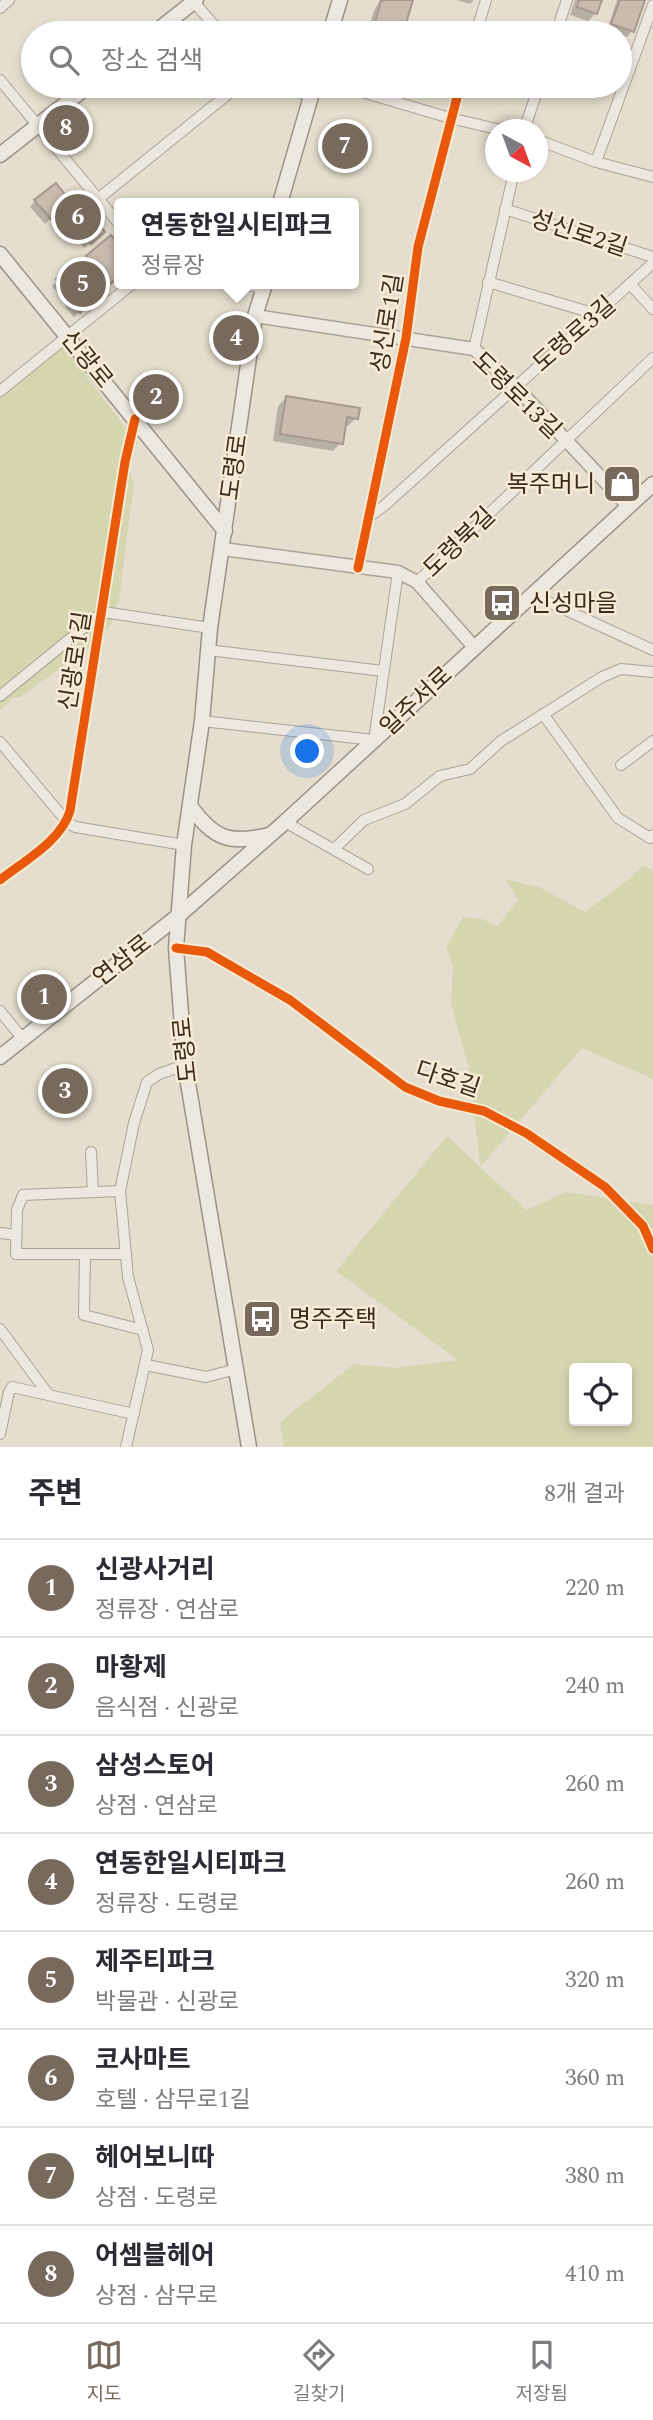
<!DOCTYPE html>
<html lang="ko">
<head>
<meta charset="utf-8">
<style>
	:root { --surface:#fff; --page:#f7f7f7; --text:#2b2b33; --muted:#7c7c81; --line:#e1e1e2; --accent:#766a5c }
	body { margin:0; font-family:Spectral,"Noto Sans KR",serif; background:var(--page); color:var(--text) }
	.controls { position:absolute; right:21px; bottom:21px; display:grid; overflow:hidden; border-radius:7px; box-shadow:0 4px 10px #0003 }
	.controls button { width:63px; height:63px; display:grid; place-items:center; padding:0; border:0; border-bottom:2px solid var(--line); background:var(--surface); color:var(--text); font:35px sans-serif }
	.compass { position:absolute; left:485px; top:119px; width:63px; height:63px; border-radius:50%; background:var(--surface); box-shadow:0 4px 10px #0003; rotate:139deg }
	.you { position:absolute; left:308px; top:752px; width:24px; height:24px; margin:-18px; border:5px solid #fff; border-radius:50%; background:#1a73e8; box-shadow:0 0 0 10px #1a73e833 }
	.badge { display:grid; place-items:center; width:46px; height:46px; border-radius:50%; background:var(--accent); color:#fff; font-size:23px; font-weight:700 }
	.pin { position:absolute; translate:-50% -50%; border:4px solid #fff; box-shadow:0 2px 7px #0006 }
	.popup { position:absolute; left:114px; top:198px; width:245px; height:91px; box-sizing:border-box; display:grid; place-content:center; border-radius:7px; background:var(--surface); filter:drop-shadow(0 2px 5px #0005); font-size:23px; white-space:nowrap; color:var(--muted) }
	.popup b { font-size:26px; color:var(--text) }
	.popup::after { content:''; position:absolute; left:50%; top:100%; margin-left:-14px; border:14px solid transparent; border-top-color:var(--surface) }
	.list { margin:0; padding:0; list-style:none }
	h2 { display:flex; justify-content:space-between; align-items:center; height:91px; margin:0; padding:0 28px; font-size:30px }
	h2 small { font-size:23px; font-weight:400; color:var(--muted) }
	.list li { display:grid; grid-template-columns:46px 1fr auto; gap:21px; align-items:center; box-sizing:border-box; height:98px; padding:0 28px; border-top:2px solid var(--line) }
	.list b { display:block; font-size:26px; white-space:nowrap }
	.list p { margin:0; font-size:23px; white-space:nowrap; color:var(--muted) }
	.list em { font-size:23px; font-style:normal; color:var(--muted) }
	.icon { flex:none; width:38px; height:38px; fill:none; stroke:currentColor; stroke-width:2; stroke-linecap:round; stroke-linejoin:round }
	.map { position:relative; flex:none; width:653px; height:1447px; overflow:hidden }
	.search { position:absolute; background:var(--surface); box-shadow:0 4px 10px #0003; left:21px; right:21px; top:21px; height:77px; display:flex; align-items:center; gap:18px; box-sizing:border-box; padding:0 24px; border-radius:38px; color:var(--muted); font-size:26px }
	.sheet { height:875px; background:var(--surface) }
	nav { display:flex; justify-content:space-around; align-items:center; box-sizing:border-box; height:98px; border-top:2px solid var(--line); background:var(--surface); font-size:19px; color:var(--muted) }
	nav a { display:grid; justify-items:center; gap:4px }
	nav .on { color:var(--accent) }
	.map>svg:first-child { display:block }
</style>
</head>
<body>
<div class="map">
<svg width="653" height="1447" viewBox="0 0 653 1447">
	<rect width="100%" height="100%" fill="#e5dece"/>
	<!-- green -->
	<g fill="#d5d5b0" fill-rule="evenodd">
		<path d="M63,346L138,444L125,462L134,483L119,600L110,626L82,653L20,697L14,698L0,710V397Z"/>
		<path d="M644,865L653,871V1079L582,1048L480,1167L527,1210L566,1192L653,1205V1447H284L280,1422L354,1364L394,1368L458,1360L336,1271L447,1136L480,1166L470,1073L451,1003L453,966L446,947L463,917L482,919L497,926L518,900L505,879L539,887L585,912L629,879ZM574,1368H627V1421H574Z"/>
	</g>
	<!-- shadow -->
	<g fill="#0003">
		<path d="M380,0H411L401,33H367L374,11Z"/>
		<path d="M457,0H474L470,4Z"/>
		<path d="M575,0H600L596,13L588,21L570,15Z"/>
		<path d="M617,0H643L632,31L627,37L607,30Z"/>
		<path d="M367,86H383L379,89Z"/>
		<path d="M35,201L69,202L45,224L30,207Z"/>
		<path d="M84,202L90,210L68,230L63,224L78,211L76,209Z"/>
		<path d="M81,232L97,238L84,248L75,237Z"/>
		<path d="M111,237L119,275L74,317L65,307L67,304L52,286L80,265Z"/>
		<path d="M286,398L356,418L348,426L344,425L341,443L333,451L273,441L278,406Z"/>
	</g>
	<!-- building -->
	<g fill="#c9bcaf" stroke="#a6998d" stroke-width="2">
		<path d="M385,0H413L403,33H372L381,1Z"/>
		<path d="M579,0H602L597,14L577,7Z"/>
		<path d="M620,0H645L634,32L611,24Z"/>
		<path d="M56,183L71,202L51,219L34,200Z"/>
		<path d="M84,199L93,210L73,228L66,220L81,207L78,204Z"/>
		<path d="M94,219L105,232L91,244L79,230Z"/>
		<path d="M111,235L119,244V277L109,285L86,256Z"/>
		<path d="M78,260L92,278L96,274L109,289L80,313L69,300L72,297L56,279Z"/>
		<path d="M286,396L360,408L358,419L347,417L343,444L280,434Z"/>
	</g>
	<g fill="none" stroke-linecap="round" stroke-linejoin="round">
		<defs>
			<g id="minor">
				<path d="M192,0L221,33"/>
				<path d="M0,8L9,0"/>
				<path d="M476,33L486,0"/>
				<path d="M556,33L567,0"/>
				<path d="M0,80L119,224"/>
				<path d="M286,86L310,97"/>
				<path d="M342,86L450,118L501,130"/>
				<path d="M524,130L539,86"/>
				<path d="M538,140L596,162L653,177"/>
				<path d="M596,162L653,5"/>
				<path d="M98,199L238,86"/>
				<path d="M505,209L653,257"/>
				<path d="M488,282L596,314"/>
				<path d="M241,284L264,288"/>
				<path d="M630,284L653,309"/>
				<path d="M474,349L514,172"/>
				<path d="M0,391L132,284"/>
				<path d="M369,517L385,505L653,263"/>
				<path d="M358,568L406,338L418,247L460,86"/>
				<path d="M417,582L653,358"/>
				<path d="M533,595L653,650"/>
				<path d="M208,650L383,671"/>
				<path d="M0,696L103,612L210,628"/>
				<path d="M543,714L618,818L650,838L653,835"/>
				<path d="M202,721L374,740L398,572"/>
				<path d="M0,742L67,822L75,827L184,845"/>
				<path d="M621,765L653,741"/>
				<path d="M285,822L368,869"/>
				<path d="M334,849L364,820L405,804L440,776L470,769L501,741L602,677L621,669L653,672"/>
				<path d="M0,880C24,861 61,841 70,811L125,462L135,419"/>
				<path d="M176,948L207,952L290,1000L405,1087L439,1101L484,1111L526,1133L605,1187L643,1226L653,1249"/>
				<path d="M0,1011L23,1039"/>
				<path d="M91,1152L93,1192"/>
				<path d="M120,1191L23,1195L17,1210L16,1254H126"/>
				<path d="M0,1233L16,1235"/>
				<path d="M85,1254L84,1315L143,1330"/>
				<path d="M0,1329L48,1394"/>
				<path d="M146,1365L206,1377L236,1369"/>
				<path d="M0,1434L9,1392L12,1387L134,1414"/>
				<path d="M126,1447L148,1350L128,1277L120,1191L134,1123L147,1082L159,1074L185,1065"/>
			</g>
			<g id="tertiary">
				<path d="M255,316L474,349L515,386L628,506"/>
				<path d="M223,549L398,572L417,582L474,647"/>
			</g>
			<g id="secondary">
				<path d="M154,33L196,0"/>
				<path d="M330,33L340,0"/>
				<path d="M0,155L88,86"/>
				<path d="M280,203L314,86"/>
				<path d="M0,254L225,531"/>
				<path d="M190,806C215,840 229,844 269,835"/>
				<path d="M0,1057L178,916L285,822L653,484"/>
				<path d="M249,1447L185,1065L176,948L184,845L202,721L210,628L255,316L265,284"/>
			</g>
		</defs>
		<!-- minor casing -->
		<use href="#minor" stroke="#aaa397" stroke-width="12"/>
		<!-- tertiary casing -->
		<use href="#tertiary" stroke="#aaa397" stroke-width="15"/>
		<!-- secondary casing -->
		<use href="#secondary" stroke="#9a9286" stroke-width="17"/>
		<!-- minor -->
		<use href="#minor" stroke="#ede8df" stroke-width="10"/>
		<!-- tertiary -->
		<use href="#tertiary" stroke="#ede8df" stroke-width="12"/>
		<!-- secondary -->
		<use href="#secondary" stroke="#ede8df" stroke-width="14"/>
		<defs>
			<g id="cycleway">
				<path d="M358,568L406,338L418,247L460,86"/>
				<path d="M0,880C24,861 61,841 70,811L125,462L135,419"/>
				<path d="M176,948L207,952L290,1000L405,1087L439,1101L484,1111L526,1133L605,1187L643,1226L653,1249"/>
			</g>
		</defs>
		<!-- cycleway casing -->
		<use href="#cycleway" stroke="#f6ebd4" stroke-width="13"/>
		<!-- cycleway -->
		<use href="#cycleway" stroke="#e8590c" stroke-width="9"/>
	</g>
	<!-- icons -->
	<defs>
		<symbol id="shop-square" viewBox="-11 -11 22 22"><rect x="-9" y="-9" width="18" height="18" rx="4" fill="#766a5c" stroke="#f6ebd4"/><path d="M-5-2.5h2.3a2.7 3.5 0 0 1 5.4 0H5L5.5 6h-11ZM-1.5-2.5h3a1.5 2.3 0 0 0-3 0Z" fill="#fff"/></symbol>
		<symbol id="bus-square" viewBox="-11 -11 22 22"><rect x="-9" y="-9" width="18" height="18" rx="4" fill="#766a5c" stroke="#f6ebd4"/><path d="M-5-6H5V4H4V6H2V4H-2V6H-4V4H-5ZM-3.5-4V0h7V-4ZM-3.5 1.2v1.5H-2V1.2ZM2 1.2v1.5H3.5V1.2Z" fill="#fff"/></symbol>
	</defs>
	<g fill-rule="evenodd">
		<use href="#shop-square" x="600" y="462" width="44" height="44"/>
		<use href="#bus-square" x="480" y="581" width="44" height="44"/>
		<use href="#bus-square" x="240" y="1297" width="44" height="44"/>
	</g>
	<g text-anchor="middle" stroke-width="5" stroke-linejoin="round" paint-order="stroke">
		<!-- street labels -->
		<g font-size="24" fill="#3a2b1e" stroke="#f6ebd4">
			<text transform="translate(579 233) rotate(18)" y="8">성신로2길</text>
			<text transform="translate(387 323) rotate(-81)" y="8">성신로1길</text>
			<text transform="translate(574 334) rotate(-41)" y="8">도령로3길</text>
			<text transform="translate(87 359) rotate(51)" y="8">신광로</text>
			<text transform="translate(517 395) rotate(44)" y="8">도령로13길</text>
			<text transform="translate(234 467) rotate(-82)" y="8">도령로</text>
			<text transform="translate(459 542) rotate(-44)" y="8">도령북길</text>
			<text transform="translate(75 661) rotate(-81)" y="8">신광로1길</text>
			<text transform="translate(416 701) rotate(-43)" y="8">일주서로</text>
			<text transform="translate(122 960) rotate(-38)" y="8">연삼로</text>
			<text transform="translate(185 1050) rotate(-96)" y="8">도령로</text>
			<text transform="translate(448 1079) rotate(18)" y="8">다호길</text>
		</g>
		<!-- poi labels -->
		<g font-size="24" fill="#3a2b1e" stroke="#f6ebd4" text-anchor="start">
			<text x="595" y="492" text-anchor="end">복주머니</text>
			<text x="529" y="611">신성마을</text>
			<text x="289" y="1327">명주주택</text>
		</g>
	</g>
</svg>
<div class="controls">
<button><svg class="icon" aria-label="locate" viewBox="0 0 24 24"><circle cx="12" cy="12" r="6"/><path d="M12 2v4M12 18v4M2 12h4M18 12h4"/></svg></button>
</div>
<svg class="compass" viewBox="-18 -18 36 36"><path d="M0-13l5 13h-10z" fill="#e53935"/><path d="M0 13l5-13h-10z" fill="#7c7c81"/></svg>
<div class="you"></div>
<div class="pin badge" style="left:44px;top:997px">1</div>
<div class="pin badge" style="left:156px;top:397px">2</div>
<div class="pin badge" style="left:65px;top:1091px">3</div>
<div class="pin badge" style="left:236px;top:338px">4</div>
<div class="popup"><b>연동한일시티파크</b>정류장</div>
<div class="pin badge" style="left:83px;top:284px">5</div>
<div class="pin badge" style="left:78px;top:217px">6</div>
<div class="pin badge" style="left:345px;top:146px">7</div>
<div class="pin badge" style="left:66px;top:128px">8</div>
<div class="search"><svg class="icon" aria-label="search" viewBox="0 0 24 24"><circle cx="10" cy="10" r="6"/><path d="M15 15l6 6"/></svg>장소 검색</div>
</div>
<section class="sheet">
<h2>주변<small>8개 결과</small></h2>
<ul class="list">
<li><span class="badge">1</span><div><b>신광사거리</b><p>정류장 · 연삼로</p></div><em>220 m</em></li>
<li><span class="badge">2</span><div><b>마황제</b><p>음식점 · 신광로</p></div><em>240 m</em></li>
<li><span class="badge">3</span><div><b>삼성스토어</b><p>상점 · 연삼로</p></div><em>260 m</em></li>
<li><span class="badge">4</span><div><b>연동한일시티파크</b><p>정류장 · 도령로</p></div><em>260 m</em></li>
<li><span class="badge">5</span><div><b>제주티파크</b><p>박물관 · 신광로</p></div><em>320 m</em></li>
<li><span class="badge">6</span><div><b>코사마트</b><p>호텔 · 삼무로1길</p></div><em>360 m</em></li>
<li><span class="badge">7</span><div><b>헤어보니따</b><p>상점 · 도령로</p></div><em>380 m</em></li>
<li><span class="badge">8</span><div><b>어셈블헤어</b><p>상점 · 삼무로</p></div><em>410 m</em></li>
</ul>
</section>
<nav>
<a class="on"><svg class="icon" aria-label="map" viewBox="0 0 24 24"><path d="M3 6l6-2 6 2 6-2v14l-6 2-6-2-6 2zM9 4v14M15 6v14"/></svg>지도</a>
<a><svg class="icon" aria-label="directions" viewBox="0 0 24 24"><path d="M12 3l9 9-9 9-9-9zM9 14v-3h6M13 9l2 2-2 2"/></svg>길찾기</a>
<a><svg class="icon" aria-label="saved" viewBox="0 0 24 24"><path d="M7 4h10v16l-5-4-5 4z"/></svg>저장됨</a>
</nav>
</body>
</html>
